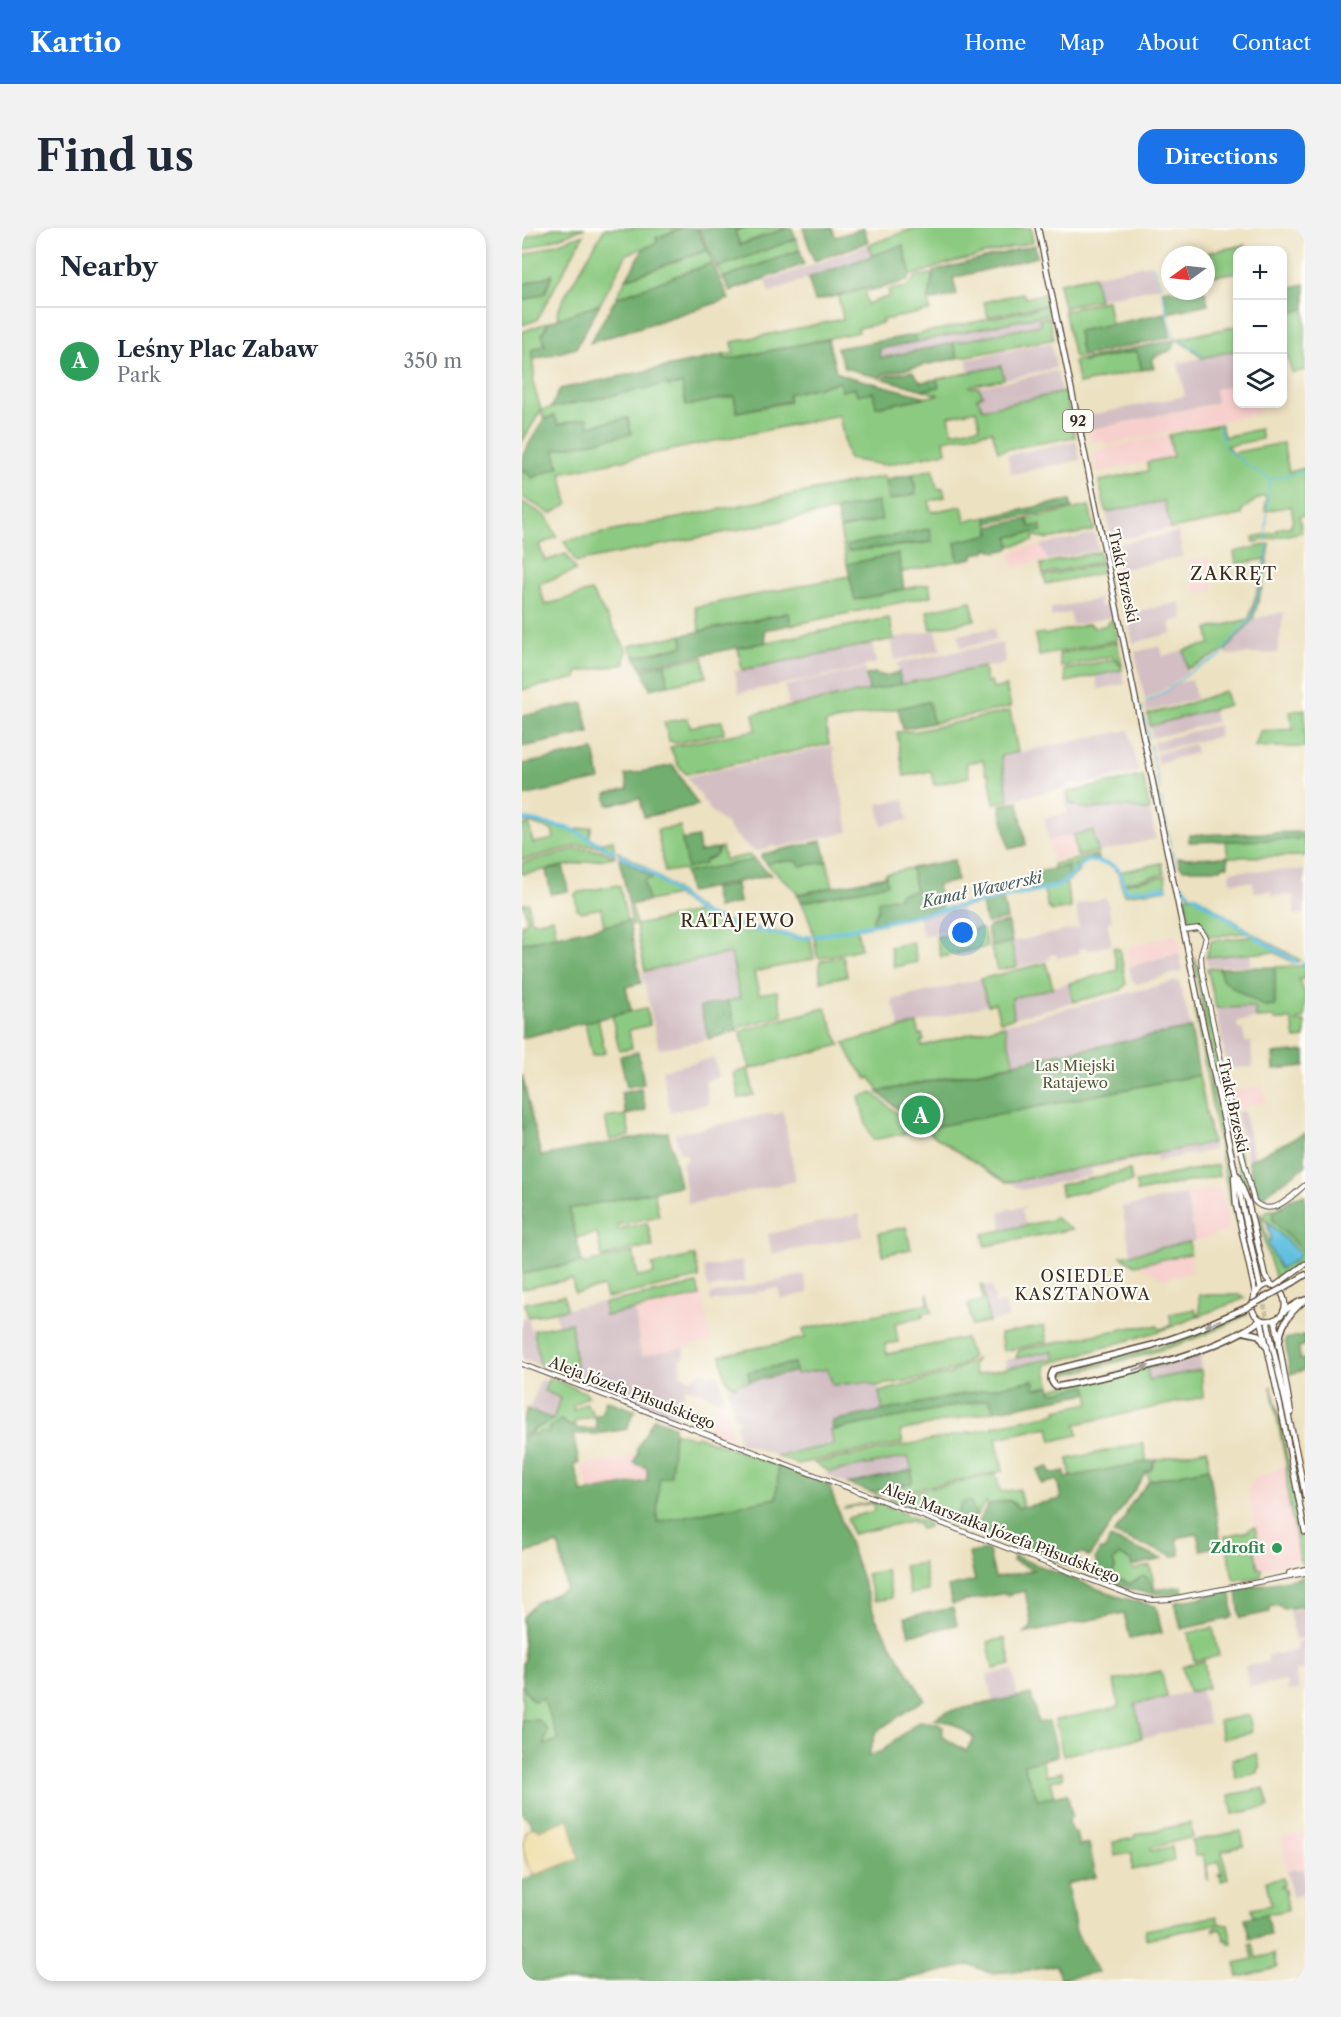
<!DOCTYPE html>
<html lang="en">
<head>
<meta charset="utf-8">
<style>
	:root { --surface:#fff; --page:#f2f2f3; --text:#1f2937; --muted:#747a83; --line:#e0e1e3; --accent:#1a73e8 }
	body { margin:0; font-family:"Libre Caslon Text",serif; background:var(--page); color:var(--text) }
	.controls { position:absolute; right:18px; top:18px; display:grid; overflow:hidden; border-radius:12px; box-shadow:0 3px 9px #0003 }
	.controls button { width:54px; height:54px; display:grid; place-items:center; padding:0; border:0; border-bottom:2px solid var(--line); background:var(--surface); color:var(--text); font:30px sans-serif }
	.compass { position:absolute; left:639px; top:18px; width:54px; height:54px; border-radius:50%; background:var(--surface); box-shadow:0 3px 9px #0003; rotate:255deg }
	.you { position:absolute; left:441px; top:705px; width:21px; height:21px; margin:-15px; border:4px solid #fff; border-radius:50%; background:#1a73e8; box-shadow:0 0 0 9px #1a73e833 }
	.badge { display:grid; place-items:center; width:39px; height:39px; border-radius:50%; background:var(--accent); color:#fff; font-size:20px; font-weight:700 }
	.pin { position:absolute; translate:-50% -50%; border:3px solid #fff; box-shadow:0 2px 6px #0006 }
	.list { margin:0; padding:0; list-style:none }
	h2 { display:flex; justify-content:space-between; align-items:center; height:78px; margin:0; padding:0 24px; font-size:26px }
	h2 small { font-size:20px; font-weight:400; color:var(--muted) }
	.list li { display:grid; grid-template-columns:39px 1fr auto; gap:18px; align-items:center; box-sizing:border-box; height:108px; padding:0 24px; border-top:2px solid var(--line) }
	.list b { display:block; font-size:22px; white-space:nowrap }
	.list p { margin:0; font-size:20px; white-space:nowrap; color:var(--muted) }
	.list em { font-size:20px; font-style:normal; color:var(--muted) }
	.icon { flex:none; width:33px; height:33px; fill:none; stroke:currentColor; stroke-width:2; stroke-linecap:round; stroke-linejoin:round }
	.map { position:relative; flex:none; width:783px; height:1753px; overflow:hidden; border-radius:18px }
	header { display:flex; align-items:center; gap:36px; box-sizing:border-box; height:84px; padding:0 30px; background:var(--accent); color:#fff }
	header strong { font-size:28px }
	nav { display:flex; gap:33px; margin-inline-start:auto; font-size:21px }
	.intro { display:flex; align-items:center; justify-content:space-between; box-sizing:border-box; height:144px; padding:0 36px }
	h1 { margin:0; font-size:42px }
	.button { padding:15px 27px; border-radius:18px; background:var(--accent); color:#fff; font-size:21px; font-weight:700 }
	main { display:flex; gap:36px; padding:0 36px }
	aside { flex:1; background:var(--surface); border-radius:18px; box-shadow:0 3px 9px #0003 }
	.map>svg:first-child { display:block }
</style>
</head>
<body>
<header>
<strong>Kartio</strong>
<nav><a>Home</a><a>Map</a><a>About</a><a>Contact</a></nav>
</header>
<div class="intro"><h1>Find us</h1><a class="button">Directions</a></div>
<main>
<aside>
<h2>Nearby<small></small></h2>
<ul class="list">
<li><span class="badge" style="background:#2e9e5b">A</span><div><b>Leśny Plac Zabaw</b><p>Park</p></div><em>350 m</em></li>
</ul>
</aside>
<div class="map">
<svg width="783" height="1753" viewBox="0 0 783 1753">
	<rect width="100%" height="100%" fill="#fdfcf7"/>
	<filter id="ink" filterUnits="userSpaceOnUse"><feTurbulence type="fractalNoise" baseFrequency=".0167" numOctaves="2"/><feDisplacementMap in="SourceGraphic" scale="12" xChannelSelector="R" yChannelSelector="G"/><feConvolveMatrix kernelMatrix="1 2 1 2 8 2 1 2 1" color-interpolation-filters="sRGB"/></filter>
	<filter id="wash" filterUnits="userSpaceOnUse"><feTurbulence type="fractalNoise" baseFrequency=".008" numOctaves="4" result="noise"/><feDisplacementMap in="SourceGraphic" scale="24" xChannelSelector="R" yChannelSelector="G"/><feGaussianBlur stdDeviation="1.35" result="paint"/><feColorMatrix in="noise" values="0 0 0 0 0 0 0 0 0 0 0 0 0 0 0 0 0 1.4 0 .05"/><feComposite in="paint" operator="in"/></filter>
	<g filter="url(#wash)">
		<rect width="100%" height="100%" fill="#ece1c1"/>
		<!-- built -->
		<g fill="#f7d0cd">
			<path d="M715,157L716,176H737L738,185L587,217L578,212L569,214L566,202L694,176L692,161Z"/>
			<path d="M647,207L651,229L576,244L571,223Z"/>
			<path d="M518,317L526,332L492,339L488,324Z"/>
			<path d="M686,329L692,363L674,367L667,333Z"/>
			<path d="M551,607L555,628L530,633L526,612Z"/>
			<path d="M651,707L656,710L659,725L607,739L604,724L608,718Z"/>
			<path d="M740,858L745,873L714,881L710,863Z"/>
			<path d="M699,959L706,991V1001L699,1006L673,1013L664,966Z"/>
			<path d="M668,1026L670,1045L641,1051L616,1036Z"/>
			<path d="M180,1067L190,1114L119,1128L113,1082Z"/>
			<path d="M195,1171L203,1174L210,1208L208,1211L186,1201Z"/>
			<path d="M117,1223L137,1250L68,1264L61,1240L63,1237L109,1229L110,1227L114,1228Z"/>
			<path d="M763,1237L766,1269L778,1330L776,1333L737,1342L731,1317L736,1313L727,1265L728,1258L732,1252Z"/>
			<path d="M783,1605V1640L765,1643L760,1609Z"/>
		</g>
		<!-- industrial -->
		<g fill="#d2bec3">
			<path d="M347,17L350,28L247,64L244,53Z"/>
			<path d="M628,36L638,59L577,71L572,48Z"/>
			<path d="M517,88L518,97L359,130L357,121Z"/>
			<path d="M529,114L534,140L482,151L479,138L447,144L444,132Z"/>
			<path d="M715,122V157L693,161L694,175L566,202L564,188L663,168L656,135Z"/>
			<path d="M535,143L539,165L461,181L454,169L461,167L456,159Z"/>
			<path d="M554,213L558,232L490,246L485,227Z"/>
			<path d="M642,273L649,301L589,313L584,284Z"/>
			<path d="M656,304L661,329L596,342L590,317Z"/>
			<path d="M573,306L576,322L526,332L518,317Z"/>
			<path d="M577,371L578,379L588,377L590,389L550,397L548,385L529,389V380Z"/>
			<path d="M658,374L661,391L648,394L650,405L611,415L605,386Z"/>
			<path d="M762,384L755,425L705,427L703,423L731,391Z"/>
			<path d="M472,400L474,412L439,420L436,407Z"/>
			<path d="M414,402L419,422L373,432L369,411Z"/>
			<path d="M350,415L354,435L342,438V440L217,465L213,443Z"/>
			<path d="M480,415L484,435L379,456L375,435Z"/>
			<path d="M638,418L641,428L662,422L665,444L648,458L623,472L613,424Z"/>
			<path d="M343,441L347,463L267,479L263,458Z"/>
			<path d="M600,442L603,456L576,461L574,448Z"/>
			<path d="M670,452L674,471L625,484L623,476L631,470L658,454Z"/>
			<path d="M691,481L694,494L630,510L628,498Z"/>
			<path d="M695,497L698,508L633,523L631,514Z"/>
			<path d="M607,502L616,543L609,546L557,557L552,555L546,557L545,560L487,572L479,528Z"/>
			<path d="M672,516L674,525L635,535L634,526Z"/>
			<path d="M310,518L327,604L257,619L248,618L247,621L235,623L229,622L207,601L205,595L198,591L190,584L180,571L179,566L174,562L165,549Z"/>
			<path d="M542,564H546L550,577L565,581L603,579L620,583L628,582L634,611L576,624L571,603L526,612L523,590L546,585Z"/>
			<path d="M382,571L386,592L360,597L356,576Z"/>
			<path d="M783,642V686L772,687V668L750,667V663L732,664L731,654H708V643Z"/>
			<path d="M584,670L590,693L585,694L590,717L567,722L563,720L557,721V725L536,730L533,726L528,727V730L526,732L495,739L489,714L557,700L554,677Z"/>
			<path d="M439,680L443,700L401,708L397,688Z"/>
			<path d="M209,725L218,770L178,779L187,811L137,821L120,744Z"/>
			<path d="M657,725L661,743L615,756L610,753L607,739Z"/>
			<path d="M728,726L729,737L685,738L684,729Z"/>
			<path d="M458,751L466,777L378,800L370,772Z"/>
			<path d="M654,753L657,754L669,800L491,835L482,797Z"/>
			<path d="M547,755L551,774L492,790L489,770Z"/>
			<path d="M734,779V790L715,794L716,802L721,801L723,814H729L731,839L705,840L694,780Z"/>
			<path d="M192,830L197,849L183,853L187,876L148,884L140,842Z"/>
			<path d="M261,883L274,953L166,976L160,936L165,931L164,926L158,925L153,906L251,885L253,887Z"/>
			<path d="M722,883L732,930L726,933L714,884Z"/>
			<path d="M690,915L692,922L635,933L634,928L569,941L570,947L500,962L487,954Z"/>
			<path d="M664,966L673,1013L609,1026L600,979Z"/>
			<path d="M504,978L500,982L504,997L480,1002L478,983Z"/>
			<path d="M337,986L341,1008L250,1026L246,1006Z"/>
			<path d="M220,1032L224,1054L186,1060L182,1040Z"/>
			<path d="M282,1047L286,1065L259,1071L256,1060L189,1074L188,1068L189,1066Z"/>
			<path d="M461,1057L469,1058L474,1076L483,1075L486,1090L467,1094Z"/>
			<path d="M79,1074L82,1075L84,1088L113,1082L119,1128L163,1119V1129L160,1130L158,1147L168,1151L179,1144L197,1147L203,1174L164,1159L153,1189L55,1152L49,1095L36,1097L33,1083Z"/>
			<path d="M6,1089L9,1102H12L18,1138L0,1131V1090Z"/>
			<path d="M530,1123L533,1130L485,1141L483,1132Z"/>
			<path d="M678,1128L679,1142L627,1152L625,1141Z"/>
			<path d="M305,1140L311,1157L344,1154L356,1158L361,1183L310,1193L311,1202H309L312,1217L255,1228L217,1214L214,1195L217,1192L212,1187L206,1160L228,1153Z"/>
			<path d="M17,1150L26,1153L22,1163L39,1170L31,1191L7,1181L19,1151Z"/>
			<path d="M386,1228L390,1242L326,1256L302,1246Z"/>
			<path d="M783,1380V1410L773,1412L767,1383Z"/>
			<path d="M783,1412V1441L773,1443L777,1461L766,1463L764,1453L727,1459L723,1438L746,1434L745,1428L775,1422L774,1414Z"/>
			<path d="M490,1442L496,1469L471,1474L465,1447Z"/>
			<path d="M679,1462L687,1495L620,1510L613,1475Z"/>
			<path d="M783,1640V1666L770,1669L765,1643Z"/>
		</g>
		<!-- green -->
		<g fill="#8cca81" stroke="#647a50" stroke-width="1.5" fill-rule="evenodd">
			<path d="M31,0H63L0,23V11Z"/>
			<path d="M83,0H161L134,10L136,15L105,26L78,76L37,91L35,85L44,66Z"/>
			<path d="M221,0H265L217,17L213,3Z"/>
			<path d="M393,0H509L511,14L424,36L389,48L381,17L350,28L347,17Z"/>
			<path d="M62,6L15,92L0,97V73L23,65L29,47L0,57V28Z"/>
			<path d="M274,11L278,22L201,50L195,39Z"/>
			<path d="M723,17V22H716L715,44L692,48L687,24Z"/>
			<path d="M185,22L190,35L94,70L104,51Z"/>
			<path d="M408,46H410C410,59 405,70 408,83L360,92L361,95L336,100L337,104L203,132L202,127L212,125L210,114L321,91L316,68L350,59L351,62L343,64L345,76L368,68L366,62L385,59L394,49Z"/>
			<path d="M572,48L577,72L566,73L542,80L537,55Z"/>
			<path d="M501,65L503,70L523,66L526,76L466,89L462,74Z"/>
			<path d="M585,73L589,96L556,103L560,128L552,129L542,82H551L554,79Z"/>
			<path d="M526,78L527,86L394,114L392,107Z"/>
			<path d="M783,81V142L770,145L761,112L760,86Z"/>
			<path d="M527,89L532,111L436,130L431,115L518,97L517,91Z"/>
			<path d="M27,94L20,106L23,117L10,122L12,147L11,155L19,182L145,156L146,158L160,156L212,168L216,184L267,174L266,166L318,154L333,160L335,167L351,164L355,179L417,167L401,162L416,159L415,151L479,138L482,151L448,158L450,160L456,159L461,167L455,170L461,181L543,164L553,209L476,223L470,203L422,212L424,224L362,237L326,231L317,187L39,245L46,276L29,286L0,269V240L10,250L37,239L32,222L109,205L106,190L67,198L65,190L36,197L33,188L22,191L19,182L0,214V104ZM454,182L458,199L430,204L427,188Z"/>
			<path d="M715,98V122L680,130L673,123L654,111Z"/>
			<path d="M615,123L620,142L557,156L552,133L561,131L562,134Z"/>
			<path d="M699,196L702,209L738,201L740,211L704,218L711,225L761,215L767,244L783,240V287L777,288L780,304L732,314L731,309L755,304V301L769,298L771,289L769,278L743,283L744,269L740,268L720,282V287L649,301L642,273L584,284L577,253L626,243L625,234L651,229L647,207Z"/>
			<path d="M411,241L415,261L421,260L423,269L407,273L409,284L440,278L443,293L465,289L469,306L433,314L436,333L380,344L376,326L325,336L318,301L359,292L355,274L54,334L42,313L363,248L368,272L394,266L391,246ZM407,301L404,315L326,323V317Z"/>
			<path d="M0,274L24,288L35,309L17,317L23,333L44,326L54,342L17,356L23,377L69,363L106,424L103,426V436L57,444L55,445V450L0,462Z"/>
			<path d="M567,278L572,301L570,303L525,311L514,308L511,309V313L488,318L486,309L519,303L508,299L505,291Z"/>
			<path d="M748,316L742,353L739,354L743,331L714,336L712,324Z"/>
			<path d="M577,324L579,334L521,346L519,336Z"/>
			<path d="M579,336L581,345L524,356L522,348Z"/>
			<path d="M328,348L333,371L407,356L409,368L269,397L266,385L178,403L173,379Z"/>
			<path d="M741,356L731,391L703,423L665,441L662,422L688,416L686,401L727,391L737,357Z"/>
			<path d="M449,373L453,392L409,401L405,383Z"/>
			<path d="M367,390L372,411L220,442L216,420Z"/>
			<path d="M591,392L595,412L517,428L513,407L521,405L523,407L567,396L574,400L585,397L586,394Z"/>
			<path d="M160,407L161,418L113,429L107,418Z"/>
			<path d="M595,414L600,437L590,428L539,439L537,426Z"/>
			<path d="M181,429L184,449L146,457L143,436Z"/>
			<path d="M592,431L599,438L600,442L544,454L542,442Z"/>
			<path d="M462,439L464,454L469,453L471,461L484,458L489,479L411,495L406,474L303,495L307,516L164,546L156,537L148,519L234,502L231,486Z"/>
			<path d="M703,463L707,477L628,498L626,486L660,478Z"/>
			<path d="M783,481V519H733L738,503L771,501L768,484Z"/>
			<path d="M488,483L496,524L479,528L487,572L472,575L467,546H464L461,532L444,535L447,549L412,557L409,543L382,548L375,504L395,503Z"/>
			<path d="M166,490L168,499L200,493L202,505L154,515L147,513L142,494Z"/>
			<path d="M621,548L628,582C619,583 613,580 605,579C586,577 566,586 548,575L546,564Z"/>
			<path d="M0,590L53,602L70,599L67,610L77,615L91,612L93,627L77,618H54L0,632V597H7L11,615L32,611L30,602L0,593Z"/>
			<path d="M158,598L166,640L195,626L197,620L200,619L203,632L227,627L232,632L163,645L162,641L143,644L135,602Z"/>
			<path d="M571,603L576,624L555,628L551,607Z"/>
			<path d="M783,611V628L706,629L704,613Z"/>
			<path d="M53,621L78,622L92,629L0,646V635Z"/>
			<path d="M96,624L121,637L183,685L212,695L280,709L288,708L292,731L232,744L237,766L255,763L261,788L213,800L206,773L218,770L209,725L123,743L114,697H110L107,680L110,679L114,697L175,684L154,667L126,673L121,652L130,650L121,642L97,628Z"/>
			<path d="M575,627L576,631L569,630L552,638L557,643L544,655L549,680L531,683L526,680L522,662L335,701L339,721L298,730L295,728C293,709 288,690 279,673L365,656L363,646L389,640L394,663L378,666V669L357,683L351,695L536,657L546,638L532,641L531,636Z"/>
			<path d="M254,633H275L279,638L305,634L311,659L277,666L245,636Z"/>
			<path d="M640,635L642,646L601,655L602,656L643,648L645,661L602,667L596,645L593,642L595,641L598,644Z"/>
			<path d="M95,657L98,659L105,693L82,698L79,680L59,684L55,681L53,667L54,665Z"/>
			<path d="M673,667L729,704L687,709L681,699L670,697L668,695L663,669Z"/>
			<path d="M7,675L8,691L12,694L31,690L34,708L0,715V696H3L5,692L2,678L0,676Z"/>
			<path d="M459,700L461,702L465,719L419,729L414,709Z"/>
			<path d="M732,706L778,732L772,735L752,724L684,729L689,713L726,709Z"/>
			<path d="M391,714L395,734L372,739L368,719Z"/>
			<path d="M489,714L495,739L475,742L469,719Z"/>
			<path d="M594,719L598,722L604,756L599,762L551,774L547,755L596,742L591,720Z"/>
			<path d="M321,728L325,748L299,753L297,736L299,733Z"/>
			<path d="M673,729L679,747L710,893L728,969L733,979L730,984L731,993C712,927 696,859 683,792C680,772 672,749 673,729Z"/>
			<path d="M524,735L531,760L490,770L492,790L478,793L473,775L466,777L458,751Z"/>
			<path d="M783,736V751H777L783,766V790L775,792V794H783V810L773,811L770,792H753L752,789L734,790L733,779L694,780L685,740H697L700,751L710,759L743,779L753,778V739L779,738Z"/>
			<path d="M672,779L676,789L711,958L716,998L707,969Z"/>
			<path d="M124,780L128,797L107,802L110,820L97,822L90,788Z"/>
			<path d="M303,780L318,817L228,841L218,803Z"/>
			<path d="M76,791L83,825L70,828L63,794Z"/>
			<path d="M395,796L397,807L400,806L402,813H399L400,818L482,797L492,836L358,863L347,849L345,851L330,831L322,815Z"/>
			<path d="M226,841L232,867L217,870L212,845Z"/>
			<path d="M677,847L690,915L487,954H483L401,901L372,878L406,900Z"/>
			<path d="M351,865L353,867L396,903L351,912L343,893L337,868Z"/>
			<path d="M104,887L108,908L88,912L83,890Z"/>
			<path d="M695,937L697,948L615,964L614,954Z"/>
			<path d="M608,942L610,954L540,968L538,957Z"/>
			<path d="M132,963L137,988L95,997L96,1001L125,995L131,1019L115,1020L80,1029L75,1005L54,1010L47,981Z"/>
			<path d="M769,971L750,991L783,1026V1032L754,1051L743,1017L737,987L739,984C738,992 753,1035 758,1041L745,993H743L741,989L744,983L754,981Z"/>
			<path d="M532,989L550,1001L463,1018L461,1006L530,992Z"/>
			<path d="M384,999L389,1021L361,1027L357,1005Z"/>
			<path d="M668,1014V1026L613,1037L599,1028Z"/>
			<path d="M111,1024L116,1049L132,1046L130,1037L170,1028H173L177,1050L84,1070L81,1059L53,1065L50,1051L0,1061V1046L60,1034L61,1036Z"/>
			<path d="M175,1056L178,1068L83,1088L82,1075Z"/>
			<path d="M458,1057H461L467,1094L450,1098L446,1076L461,1073Z"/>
			<path d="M405,1066H406L410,1084L400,1086L401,1089L373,1095L376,1114L363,1116L365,1126L443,1110L450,1128C432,1150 380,1153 353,1158L344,1154L311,1157L305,1141L274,1146L271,1135L226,1144L228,1153L214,1156V1159C201,1156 201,1139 199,1127L283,1110L281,1101L406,1076Z"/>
			<path d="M42,1067L45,1081L6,1089L3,1075Z"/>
			<path d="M677,1067H718L723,1070L644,1101L523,1137L528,1158L513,1162L511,1153L361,1183L357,1164L427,1146L454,1131L451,1138L453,1147L533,1130L530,1123L494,1130L497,1122L611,1099L635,1098L639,1101L649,1097L648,1086L673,1081L675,1087L678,1086Z"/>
			<path d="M724,1084L725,1086C667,1119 600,1133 536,1148L535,1146L653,1114Z"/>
			<path d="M49,1095L55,1148L46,1145L42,1147L18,1138L12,1102Z"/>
			<path d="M522,1098L525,1114L481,1123L478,1106Z"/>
			<path d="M722,1106L724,1107L682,1123L678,1125V1128L625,1141L627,1152L679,1142L681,1169L554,1196L556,1207L530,1213L527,1199L474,1210L481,1243L358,1268L348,1264L389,1255L390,1242L386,1229L308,1244L292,1235L471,1200V1198L535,1185L534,1182L568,1175L565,1158L530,1165L529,1161L678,1124Z"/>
			<path d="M27,1150L65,1165L66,1168L51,1178V1183L64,1175L73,1188L53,1193V1197H50L51,1200L39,1192L26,1205L11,1207L10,1205L0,1211V1208L31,1191L39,1170L22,1163Z"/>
			<path d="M749,1158L758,1192L783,1324V1339L777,1331L778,1330L766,1269L764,1235Z"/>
			<path d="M467,1171L472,1183L378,1203L381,1215L275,1236L255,1228L311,1217L309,1202Z"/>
			<path d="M152,1204L172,1210L175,1208L256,1238L255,1270L134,1294L137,1250L149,1247Z"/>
			<path d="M621,1215L625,1234L549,1249L546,1231Z"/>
			<path d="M685,1221L687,1240L627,1253L625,1243L629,1242L633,1232Z"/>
			<path d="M474,1246L478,1264L497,1261L501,1279L495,1280L487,1272L466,1277L464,1274L454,1288L450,1281L439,1276L435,1285L427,1294L367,1271V1269Z"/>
			<path d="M350,1274L406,1295V1299L398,1301L397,1296L389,1293L330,1306L325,1290L352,1283L351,1275L321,1280Z"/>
			<path d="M733,1299L736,1313L732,1317L736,1340L740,1341L739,1349L713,1352L711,1350L703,1308L727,1303V1301Z"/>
			<path d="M597,1327L609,1333L611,1342L628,1338L633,1362L614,1352L608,1356L593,1349L591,1345L593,1340L591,1332Z"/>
			<path d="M401,1335L406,1363L388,1366L382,1338Z"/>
			<path d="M364,1342L370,1370L353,1373L344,1346Z"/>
			<path d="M691,1400L697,1428L672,1433L666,1405Z"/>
			<path d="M483,1410L489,1437L471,1441L466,1414Z"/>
			<path d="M682,1433L686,1460L667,1464L660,1439Z"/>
			<path d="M639,1443L645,1469L613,1476L620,1510L541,1527L533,1492L597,1479L592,1453Z"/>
			<path d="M0,1457L11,1473L21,1469L37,1512L22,1517L26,1503L16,1492H0Z"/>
			<path d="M727,1487L730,1503L728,1505L700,1511L697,1493Z"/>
			<path d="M735,1526L738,1540L735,1541L736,1545L714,1550L710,1531Z"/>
			<path d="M520,1531L524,1548L540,1544L541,1550L528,1553L532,1569L516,1572L500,1536Z"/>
			<path d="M742,1560L747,1579L711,1586L707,1567Z"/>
			<path d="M668,1595L671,1609L628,1620L629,1623L650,1619L652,1633L610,1642V1625L593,1628L591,1614L612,1610L613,1607Z"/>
			<path d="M719,1603L722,1618L700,1623L706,1651L699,1653L698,1648L700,1646L695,1647L699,1645L697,1633L685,1637L686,1653L681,1627L673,1628L670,1613Z"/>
			<path d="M761,1650L762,1657L759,1658L763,1661L766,1682L731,1689L729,1681L749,1677L744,1653Z"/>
			<path d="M695,1688L697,1696H706L710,1715H706L705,1711L702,1712L700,1701L692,1703V1700L695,1699L694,1696L624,1711L623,1702Z"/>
			<path d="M731,1716L734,1730L752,1726L755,1740L716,1749L713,1735L731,1731L728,1717Z"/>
		</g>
		<!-- forest -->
		<g fill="#71ae6f" stroke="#566c46" stroke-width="1.5">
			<path d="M161,0H174L185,22L104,51L122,20L135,15L134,10Z"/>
			<path d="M176,0H221L213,3L218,17L265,0H270L274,11L195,40Z"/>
			<path d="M281,0H310L314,9L342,0L346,14L292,33Z"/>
			<path d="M381,17L389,48L386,49V53L351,62L349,59L293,73L286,50Z"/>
			<path d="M513,17L515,29L431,50L435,67L406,73L412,43Z"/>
			<path d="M278,22L282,36L208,63L201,50Z"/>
			<path d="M190,35L207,71L68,115L94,70Z"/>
			<path d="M30,47L23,65L0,73V57Z"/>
			<path d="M783,56V81L761,86V61Z"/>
			<path d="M648,61V63H683L686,76L645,85L641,62Z"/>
			<path d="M78,76L54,120L10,132V122L23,117L20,106L27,94Z"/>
			<path d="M643,85L649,109L560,128L556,103Z"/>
			<path d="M392,107L394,114L357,121L359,130L431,115L436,130L360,146L359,150L323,140L315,120Z"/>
			<path d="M306,111L314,143L320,147L405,169L354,179L351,164L335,167L333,160L319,163L318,154L266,166L267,173L215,184L212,168L164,178L160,156L146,158L145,156L29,180L38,161L202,127L203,132Z"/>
			<path d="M652,112V118L647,123L632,129L630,134L632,140L620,142L615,123L561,134V131Z"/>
			<path d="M390,143L399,154L415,151L417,159L401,162L362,151L363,148Z"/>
			<path d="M33,188L36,197L65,190L67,198L106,190L109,206L32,222L37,239L10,250L0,240V228L22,191Z"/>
			<path d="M391,246L394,266L367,272L364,251Z"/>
			<path d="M548,272L550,280L466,295L465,289Z"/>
			<path d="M356,274L360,292L318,301L314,282Z"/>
			<path d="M505,291L508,299L519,297V303L487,309L488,318L486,321L474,324L466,320L463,324L451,326V330L436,333L433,314L469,306L467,299Z"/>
			<path d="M408,301L410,314L326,323L325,317Z"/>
			<path d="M376,326L382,361L333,372L325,336Z"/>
			<path d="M267,385L269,397L242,402L244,414L119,439L113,429L161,418L160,407Z"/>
			<path d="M143,436L146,457L128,461L120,441Z"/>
			<path d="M377,444L379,456L347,463L344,447L352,445L363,448Z"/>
			<path d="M407,474L411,495L381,501L376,480Z"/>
			<path d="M61,475L67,505L0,519V488Z"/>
			<path d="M72,522L78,552L0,568V536Z"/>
			<path d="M151,537L176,577L122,589L118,570L86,577L84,566L106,561L103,547Z"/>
			<path d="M496,573L504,617L487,621L478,577Z"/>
			<path d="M783,604V611L667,614V607Z"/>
			<path d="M176,609L178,624L197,620C194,629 191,630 183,632V636L165,640L160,612Z"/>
			<path d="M300,613L305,634L279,638L275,633H254L245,636L239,629L241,626Z"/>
			<path d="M97,628L131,650L122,652L126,673L107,677Z"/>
			<path d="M706,629V638H701L699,641H661L657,637L656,630Z"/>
			<path d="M232,632L249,647L167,664L163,645Z"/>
			<path d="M432,632L435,653L415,657L420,680L350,695L351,689L356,682V673L377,669V666L394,663L389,640Z"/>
			<path d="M41,638L46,663L29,666L24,642Z"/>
			<path d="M546,638V649L536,657L509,662L506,646Z"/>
			<path d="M364,648L365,656L282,674L279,673L275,667Z"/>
			<path d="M214,656L217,675L195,680L191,661Z"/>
			<path d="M481,671L485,691L464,695L460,675Z"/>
			<path d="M107,693L119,755L104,759L109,783L0,810V715Z"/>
			<path d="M486,694L490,714L469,719L465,701L467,698Z"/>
			<path d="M753,739V778L743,779L710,759L700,751L697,740Z"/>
			<path d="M206,773L215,803L187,811L178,779Z"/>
			<path d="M669,800L677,847L401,901L355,864L491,837V835Z"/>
			<path d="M783,823V838L752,841L751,826Z"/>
			<path d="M116,824L122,856L105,859L98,828Z"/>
			<path d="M0,847L19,928L146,904L158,958L47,981L60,1034L0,1046Z"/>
			<path d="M119,861L124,882L104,887L99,865Z"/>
			<path d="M783,905V938L737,971L726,933Z"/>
			<path d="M783,967V1026L750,991L752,984L773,969Z"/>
			<path d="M783,1107V1117L777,1119L778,1132L783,1131V1142L768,1146L763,1111Z"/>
			<path d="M272,1135L273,1144L228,1153L226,1144Z"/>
			<path d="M511,1152L513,1161L528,1158L530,1165L565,1158L567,1165L472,1183L467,1171L311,1202L310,1193Z"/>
			<path d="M84,1172L114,1183L111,1185L105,1201L74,1206H51L57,1235L52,1236L60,1265L125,1253V1240L112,1235L116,1224L115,1221L132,1190L152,1198L149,1248L137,1251L135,1294L255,1270L256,1238L307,1257L354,1391L402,1471L354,1504L346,1528L360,1523L397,1493L413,1495L421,1499L419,1508L444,1523L452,1509L430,1495L412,1491L423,1484L509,1466L516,1495L527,1493L536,1528L501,1536L516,1572L545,1566L550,1587L546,1594L550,1604H554L557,1618L567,1616L574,1649L545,1656L554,1704L576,1744L538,1751L534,1737L511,1742L468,1745L448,1737L376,1753H0V1652L57,1631L17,1602L10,1599L7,1592L0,1585V1533L3,1531L4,1525H0V1492H17L26,1503L22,1517L37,1512L21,1470L11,1473L0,1457V1435L3,1432L0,1390L15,1374L44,1361L37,1316L0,1326V1211L10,1205L12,1207L19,1204L26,1205L27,1200L39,1192L48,1199L53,1197L56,1201H75L73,1188L79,1186Z"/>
			<path d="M5,1181L31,1191L0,1208V1195Z"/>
			<path d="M633,1232L629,1242L625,1243L567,1329L561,1325L556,1326L557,1338L556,1342L467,1306L451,1303L466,1277L487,1272L492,1275L496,1280L539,1271L535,1252L519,1256L516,1241L527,1239L529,1246L543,1243V1250Z"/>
			<path d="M687,1240L699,1316L697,1318L679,1322L675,1306L655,1310L658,1327L651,1328L591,1306L602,1292L606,1280L627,1253Z"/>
			<path d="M390,1242V1255L348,1264L326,1256Z"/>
			<path d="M445,1273L449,1274L454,1288L448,1302L427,1294L435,1285L439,1276Z"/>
			<path d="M588,1310L640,1331L610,1338L609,1333L597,1327L591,1332L593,1340L591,1345L593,1349L608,1356L621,1348L626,1350L632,1362L660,1358L661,1365C622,1371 599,1357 563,1344L576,1340L573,1330L578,1322H583Z"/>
			<path d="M464,1322L467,1323L473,1350L512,1342L491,1333L492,1328L594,1368L634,1378L640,1405L608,1411L602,1385L502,1406L510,1398L503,1363L485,1367L483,1365L430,1376L426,1359L453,1353L447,1325Z"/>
			<path d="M783,1349V1378L762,1381L756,1377L748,1379V1384L718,1390L715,1364L717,1361Z"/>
			<path d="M707,1363L709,1365L711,1388L709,1390L659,1401L653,1374L677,1370L680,1371V1369Z"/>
			<path d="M431,1380L435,1397L387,1407L383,1389Z"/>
			<path d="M744,1686L749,1707L728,1711L723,1690Z"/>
		</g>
		<!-- sand -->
		<path fill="#eeda9e" stroke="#94825e" stroke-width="1.5" d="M47,1591L57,1631L13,1647C1,1637 0,1618 4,1604L10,1599L17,1602Z"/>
		<!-- water -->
		<path fill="#61bfdf" stroke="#4e747e" stroke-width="1.5" d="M745,993L778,1026L775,1031L758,1041L746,1016V1013L749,1012Z"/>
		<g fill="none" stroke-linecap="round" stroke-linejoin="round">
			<!-- stream -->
			<g stroke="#61bfdf" stroke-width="1.5">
				<path d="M630,37L639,58"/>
				<path d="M640,64L652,108"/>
				<path d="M656,111L672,120L680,128"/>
				<path d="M697,197L701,216"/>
				<path d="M702,219L725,237"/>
				<path d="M729,240L748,251"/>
				<path d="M745,280L748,251L783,244"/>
				<path d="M744,303L745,286"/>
				<path d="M744,307L745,311"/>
				<path d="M740,352L746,317"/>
				<path d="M701,423L729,390L739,357"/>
				<path d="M624,474L644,463L671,442L701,427"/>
				<path d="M620,478L621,483"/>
				<path d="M622,489L627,510"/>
				<path d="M628,517L630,523"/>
				<path d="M630,526L631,532"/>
				<path d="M632,536L634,543"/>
				<path d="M635,547L638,564"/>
				<path d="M639,570L642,586"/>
				<path d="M643,590L645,598"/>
				<path d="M646,603L649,619"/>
				<path d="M650,623L653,638"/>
				<path d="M657,653L658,656"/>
			</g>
			<!-- canal -->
			<g stroke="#61bfdf" stroke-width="4">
				<path d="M0,591L49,601L92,624"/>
				<path d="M98,627L128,644L178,684C209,699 244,703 277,710L288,709"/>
				<path d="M658,656L667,665"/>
				<path d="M672,668L727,705"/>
				<path d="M294,708L536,658C550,651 552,639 567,632C576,634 591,635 597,643C600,649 601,657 604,663L644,659"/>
				<path d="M732,708L774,734"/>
				<path d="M781,736L783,737"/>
			</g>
		</g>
	</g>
	<g filter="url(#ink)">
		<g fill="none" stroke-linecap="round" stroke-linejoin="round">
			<!-- primary-tunnel -->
			<path stroke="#c9bca0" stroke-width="4.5" stroke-dasharray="4.5 2" stroke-linecap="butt" d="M738,1058L746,1094"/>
			<defs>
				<path id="tertiary" d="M661,702L677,700L684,709L679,727L680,742L712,896L732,973C749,991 769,969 783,957"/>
				<g id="secondary">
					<path d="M0,1136L614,1369L631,1372L649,1371L783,1345"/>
					<path d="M767,1345L783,1341"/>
				</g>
				<g id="primary">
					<path d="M516,0L679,787L738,1058"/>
					<path d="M715,947L726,974L743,1048L750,1057"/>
					<path d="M712,949L714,977L733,1064L730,1081L733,1087L739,1092L762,1195"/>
					<path d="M753,1058L783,1036"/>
					<path d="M733,1067C757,1032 783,1099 739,1092"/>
					<path d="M753,1091L769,1185"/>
					<path d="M746,1096C758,1154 773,1210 783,1268"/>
					<path d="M762,1195L783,1304"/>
				</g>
				<g id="motorway">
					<path d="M772,1054L783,1047"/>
					<path d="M724,1080L671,1103L631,1117L532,1142C528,1147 528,1153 533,1158H539C598,1146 691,1127 739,1092"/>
					<path d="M762,1083L779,1073"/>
					<path d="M723,1104L737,1107L745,1119"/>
					<path d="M757,1118C758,1097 767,1085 783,1072"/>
				</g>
			</defs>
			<!-- tertiary casing -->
			<use href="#tertiary" stroke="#564536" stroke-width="6"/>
			<!-- secondary casing -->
			<use href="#secondary" stroke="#564536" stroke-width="6"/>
			<!-- primary casing -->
			<use href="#primary" stroke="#564536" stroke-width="7"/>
			<!-- motorway casing -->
			<use href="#motorway" stroke="#564536" stroke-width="8"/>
			<!-- tertiary -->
			<use href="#tertiary" stroke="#fff" stroke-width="4"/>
			<!-- secondary -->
			<use href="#secondary" stroke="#fff" stroke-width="4"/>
			<!-- primary -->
			<use href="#primary" stroke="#fff" stroke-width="4.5"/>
			<!-- motorway -->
			<use href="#motorway" stroke="#fff" stroke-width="5"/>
			<defs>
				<path id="motorway-bridge" d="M724,1080L772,1054"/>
			</defs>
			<!-- motorway-bridge casing -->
			<use href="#motorway-bridge" stroke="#564536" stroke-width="8" stroke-linecap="butt"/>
			<!-- motorway-bridge -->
			<use href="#motorway-bridge" stroke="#fff" stroke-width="5"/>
		</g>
		<!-- one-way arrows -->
		<defs><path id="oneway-solid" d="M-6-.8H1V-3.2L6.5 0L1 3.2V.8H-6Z" transform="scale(1.5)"/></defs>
		<g fill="#a79f9a">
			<use href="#oneway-solid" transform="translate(691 1095) rotate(157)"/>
			<use href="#oneway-solid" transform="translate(619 1140) rotate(-15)"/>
		</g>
	</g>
	<!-- markers -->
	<circle fill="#2e9e5b" stroke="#fdfcf7" stroke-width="2" cx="755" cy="1320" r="6"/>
	<g text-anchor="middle" stroke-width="4.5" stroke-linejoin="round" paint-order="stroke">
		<!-- shield labels -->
		<rect fill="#fdfcf7" stroke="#75695f" stroke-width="1.5" x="541" y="182" width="30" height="22" rx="4.5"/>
		<g font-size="14" font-weight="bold" fill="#3b2a1e">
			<text x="556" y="198">92</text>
		</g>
		<!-- street labels -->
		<g font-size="15" fill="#3b2a1e" stroke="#fdfcf7">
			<text transform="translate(601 348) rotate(78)" y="5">Trakt Brzeski</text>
			<text transform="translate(711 878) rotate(78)" y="5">Trakt Brzeski</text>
			<text transform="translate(110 1165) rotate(21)" y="5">Aleja Józefa Piłsudskiego</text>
			<text transform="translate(479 1305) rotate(21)" y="5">Aleja Marszałka Józefa Piłsudskiego</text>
		</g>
		<!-- park labels -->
		<g font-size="15" fill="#535a3c" stroke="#fdfcf7">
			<text x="553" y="843">Las Miejski<tspan x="553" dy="17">Ratajewo</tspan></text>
		</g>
		<!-- leisure labels -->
		<g font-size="15" font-weight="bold" fill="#27864d" stroke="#fdfcf7" text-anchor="end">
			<text x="743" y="1325">Zdrofit</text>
		</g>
		<!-- water labels -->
		<g font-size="16" font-style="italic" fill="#485e62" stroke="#fdfcf7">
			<text transform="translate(460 661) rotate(-12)" y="6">Kanał Wawerski</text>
		</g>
		<!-- neighbourhood labels -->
		<g font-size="16" letter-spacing="1.5" fill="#3b2a1e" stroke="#fdfcf7">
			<text x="561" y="1054">OSIEDLE<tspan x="561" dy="18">KASZTANOWA</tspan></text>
		</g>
		<!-- quarter labels -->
		<g font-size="18" letter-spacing="1.5" fill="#3b2a1e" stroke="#fdfcf7">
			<text x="712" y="352">ZAKRĘT</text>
			<text x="216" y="699">RATAJEWO</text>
		</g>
	</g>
</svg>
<div class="controls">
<button>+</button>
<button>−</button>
<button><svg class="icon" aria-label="layers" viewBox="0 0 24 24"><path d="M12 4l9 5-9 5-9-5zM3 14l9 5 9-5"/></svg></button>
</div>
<svg class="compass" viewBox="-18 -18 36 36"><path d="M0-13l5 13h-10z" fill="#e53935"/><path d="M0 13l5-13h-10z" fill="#747a83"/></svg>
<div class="you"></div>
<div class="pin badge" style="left:399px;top:887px;background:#2e9e5b">A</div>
</div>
</main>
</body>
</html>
